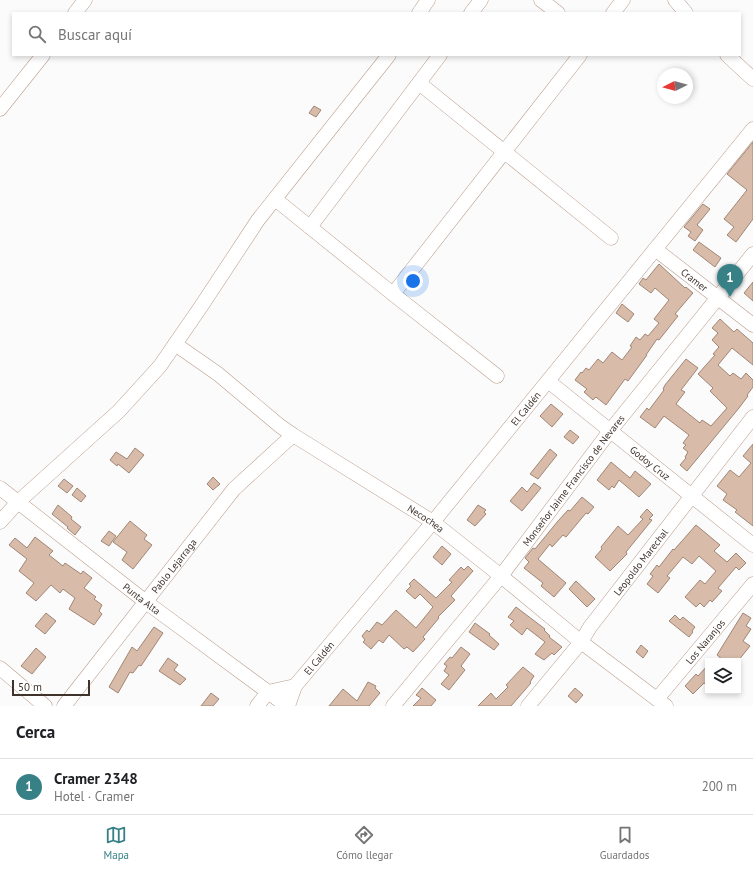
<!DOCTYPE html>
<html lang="es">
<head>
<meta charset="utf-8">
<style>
	:root { --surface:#fff; --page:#f6f6f6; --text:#202124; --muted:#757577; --line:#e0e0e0; --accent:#378086 }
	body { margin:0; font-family:"PT Sans",sans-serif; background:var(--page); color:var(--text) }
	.controls { position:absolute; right:12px; bottom:12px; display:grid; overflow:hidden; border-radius:0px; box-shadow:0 2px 6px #0003 }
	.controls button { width:36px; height:36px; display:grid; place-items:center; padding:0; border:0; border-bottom:1px solid var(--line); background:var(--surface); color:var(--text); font:20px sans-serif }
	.compass { position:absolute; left:657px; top:68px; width:36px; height:36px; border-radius:50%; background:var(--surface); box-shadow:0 2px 6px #0003; rotate:264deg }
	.scale { position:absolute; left:12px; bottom:10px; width:78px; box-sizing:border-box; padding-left:4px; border:2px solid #3f332c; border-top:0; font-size:11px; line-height:14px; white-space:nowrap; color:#3f332c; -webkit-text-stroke:3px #fff; paint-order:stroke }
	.you { position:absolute; left:413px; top:281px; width:14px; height:14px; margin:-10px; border:3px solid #fff; border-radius:50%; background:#1a73e8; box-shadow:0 0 0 6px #1a73e833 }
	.badge { display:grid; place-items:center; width:26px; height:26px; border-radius:50%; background:var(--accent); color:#fff; font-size:13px; font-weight:700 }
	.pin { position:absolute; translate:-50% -33px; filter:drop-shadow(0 1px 2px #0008) }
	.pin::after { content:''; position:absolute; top:21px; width:14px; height:12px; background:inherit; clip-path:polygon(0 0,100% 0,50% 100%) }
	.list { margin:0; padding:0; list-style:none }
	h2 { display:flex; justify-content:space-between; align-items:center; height:52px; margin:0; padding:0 16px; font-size:17px }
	h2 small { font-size:13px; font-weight:400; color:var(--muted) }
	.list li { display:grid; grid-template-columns:26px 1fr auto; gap:12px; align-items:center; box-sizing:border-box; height:56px; padding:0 16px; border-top:1px solid var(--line) }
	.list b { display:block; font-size:15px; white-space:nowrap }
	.list p { margin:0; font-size:13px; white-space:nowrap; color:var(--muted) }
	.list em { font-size:13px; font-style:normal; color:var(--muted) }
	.icon { flex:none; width:22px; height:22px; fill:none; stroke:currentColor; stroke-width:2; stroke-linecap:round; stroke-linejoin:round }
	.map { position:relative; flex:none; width:753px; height:706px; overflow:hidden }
	.search { position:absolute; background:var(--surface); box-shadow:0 2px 6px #0003; left:12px; right:12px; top:12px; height:44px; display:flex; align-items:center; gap:10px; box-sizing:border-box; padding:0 14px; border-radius:0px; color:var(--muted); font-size:15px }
	.sheet { height:108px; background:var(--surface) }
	nav { display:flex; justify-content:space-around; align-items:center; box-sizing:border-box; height:56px; border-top:1px solid var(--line); background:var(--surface); font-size:11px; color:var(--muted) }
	nav a { display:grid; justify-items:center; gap:2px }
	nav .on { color:var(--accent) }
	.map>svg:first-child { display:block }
</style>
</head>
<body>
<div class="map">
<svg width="753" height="706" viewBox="0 0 753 706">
	<rect width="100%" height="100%" fill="#fbfbfb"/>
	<!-- building -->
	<g fill="#d8bba9" stroke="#a18675">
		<path d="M314,106L321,110L316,117L309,113Z"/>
		<path d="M753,142V219L736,242L727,235L734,227L724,219L747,190L727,174Z"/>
		<path d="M703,204L710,209L697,225L703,230L695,241L688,236L691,232L684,227Z"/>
		<path d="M699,242L721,258L715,267L693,250Z"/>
		<path d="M659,264L685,288L686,287L693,293L675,314L678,316L659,340L657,339L646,355H647L628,381L625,379L606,405L596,397L593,400L584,392L587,389L575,380L581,372L582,373L586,368L589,370L598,359L603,363L612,352L622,360L632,347L630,346L636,337L640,340L645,334L648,336L659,323L654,319L669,300L655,288L651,293L639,284L643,278L646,280Z"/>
		<path d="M753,282V301L744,293Z"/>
		<path d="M622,304L634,314L628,322L616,313Z"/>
		<path d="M720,319L734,332L737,329L753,343V365L732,348L718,365L730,376L733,373L741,379L746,373L753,380V387L747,395L748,396L739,408L687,471L680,465L686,458L685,457L688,452L683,448L686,445L683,443L689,435L664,416L655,428L640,417L647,408L649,410L664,390L663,389L665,385L686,359L698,368L681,390L685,392L676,404L700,423L702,420L711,426L727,408L710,391L713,388L698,374L715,355L713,354L719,347L712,340L718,333L712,328Z"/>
		<path d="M551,404L563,414L552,427L540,416Z"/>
		<path d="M570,430L579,437L573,444L564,437Z"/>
		<path d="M753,444V526L735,512L737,510L723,500L727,494L717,486L730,470L739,477L751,463L743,456Z"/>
		<path d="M135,448L144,455L129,473L118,464L117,466L110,460L116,452L127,459Z"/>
		<path d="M550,449L557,455L538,479L530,474Z"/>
		<path d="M611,462L630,478L635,471L651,484L639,497L619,480L614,488L612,486L609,490L597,480Z"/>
		<path d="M213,477L220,484L213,490L207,484Z"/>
		<path d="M64,479L73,486L67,493L58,486Z"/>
		<path d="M534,483L541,488L522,511L510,501L522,487L527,492Z"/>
		<path d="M77,488L86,496L81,502L72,495Z"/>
		<path d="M582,497L594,507L588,514L586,513L566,537L563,535L552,547L550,544L538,559L566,583L554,597L541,586L543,583L524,568L529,562L525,558L533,548L535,549L558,521L568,510L570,511Z"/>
		<path d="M58,505L72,517L71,519L81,527L75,535L67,528L68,527L52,514Z"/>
		<path d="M478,505L486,510L484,512L486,514L475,526L467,520Z"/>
		<path d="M647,509L653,515L649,519L652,520L626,552L627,554L610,571L595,557L602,549L601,547L618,526L628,535L643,519L640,517Z"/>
		<path d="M130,521L147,535L144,539L152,545L133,569L122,560L127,552L113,542Z"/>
		<path d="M696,525L720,545L714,551L727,562L736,553L746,563L739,570L736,567L718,588L722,591L712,602L710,600L704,607L700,603L696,607L685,597L700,580L705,584L716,571L699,556L692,564L683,557L667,576L670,578L658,593L647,584L653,576L650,574L657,565L659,567L673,549L674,550Z"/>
		<path d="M109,531L116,536L109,546L101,541Z"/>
		<path d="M35,537L53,551L49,555L63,566L65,563L81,574L83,571L92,578L84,588L96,597L94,599L102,605L99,611L102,614L94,625L69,609L75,598L63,589L60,593L51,585L36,601L26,593L34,583L19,571L27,559L9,545L15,538L27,548Z"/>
		<path d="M442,546L451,554L442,565L433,557Z"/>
		<path d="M468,566L473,571L451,596L455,600L438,617L439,618L423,637L425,639L413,652L407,647L404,649L389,635L383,643L379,640L371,649L363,642L365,640L362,636L367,630L369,632L377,622L382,625L396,610L416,628L433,607L420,594L415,599L406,591L411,586L409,584L414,579L436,598L452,582L449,580L461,567L464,570Z"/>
		<path d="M576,581L595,599L587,607L569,589Z"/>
		<path d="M516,607L545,629L544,630L550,636L549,637L562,647L554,655L552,653L544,660L535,654L545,642L527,628L522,635L510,625L514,621L508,617Z"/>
		<path d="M46,613L56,621L45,634L35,626Z"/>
		<path d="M743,613L751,618L746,626L751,629L743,641L750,646L738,661H724L717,655Z"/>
		<path d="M675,615L680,620L683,617L695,627L692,631L693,632L689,637L669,621Z"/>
		<path d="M475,623L490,634L489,635L499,644L494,650L469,632Z"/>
		<path d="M154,627L163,633L141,666L139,665L133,673L130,672L118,693L109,687L132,647L137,651Z"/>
		<path d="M641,645L648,651L643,658L636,652Z"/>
		<path d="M461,647L470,654L461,666L465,670L449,690L441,684L449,675L444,671L447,666L444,664L450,657L452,658Z"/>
		<path d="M36,648L46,657L32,674L21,666Z"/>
		<path d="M168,658L178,665L174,670L186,679L180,685L159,671Z"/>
		<path d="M708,665V686L704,683L693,694L685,686L696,674L698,676Z"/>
		<path d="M523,667L534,676L530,682L531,683L511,706H478L491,693L496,699L508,687L506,685Z"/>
		<path d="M368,682L376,686L375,688L380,693L369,706H329L343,689L357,701Z"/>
		<path d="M422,688L436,700L431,706H413L421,698L416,695Z"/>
		<path d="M575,688L583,695L576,703L568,696Z"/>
		<path d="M211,693L219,699L213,706H201Z"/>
	</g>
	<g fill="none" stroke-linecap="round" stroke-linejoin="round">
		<defs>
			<g id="minor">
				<path d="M541,0L558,13"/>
				<path d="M675,0L686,13"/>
				<path d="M75,13L85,0"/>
				<path d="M419,13L428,0"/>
				<path d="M471,13L481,0"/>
				<path d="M613,13L623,0"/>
				<path d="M727,55L753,79"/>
				<path d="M419,83L611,238"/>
				<path d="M0,109L43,55"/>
				<path d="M275,199L393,294L497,376"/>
				<path d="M310,227L440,55"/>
				<path id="s1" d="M655,249L753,325"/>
				<path d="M393,294L580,55"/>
				<path id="s2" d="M175,344L218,374L280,426L293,435L433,522L501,576L581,642L666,706"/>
				<path id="s3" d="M548,381L753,545"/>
				<path id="s4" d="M0,488L146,602L287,706"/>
				<path d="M0,522L18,502L119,411L160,366L202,305L258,220L389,55"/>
				<path d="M0,668L45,706"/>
				<path id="s5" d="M657,699L753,584"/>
				<path id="s6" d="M64,706L234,489L293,435"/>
				<path d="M257,706L268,692L295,686"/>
				<path id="s7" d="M288,706L295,686L433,522L753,129"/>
				<path id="s8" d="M393,706L501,576L610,431L753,254"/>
				<path id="s9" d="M528,706L581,642L590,627L753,417"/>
			</g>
		</defs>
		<!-- minor casing -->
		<use href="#minor" stroke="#b99c8b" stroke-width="15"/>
		<!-- minor -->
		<use href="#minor" stroke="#fff" stroke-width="14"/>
	</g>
	<g text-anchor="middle" stroke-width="3.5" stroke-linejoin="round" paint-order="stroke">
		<!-- street labels -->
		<g font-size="10" fill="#3f332c" stroke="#fff">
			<text dy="4" stroke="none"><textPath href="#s1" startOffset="50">Cramer</textPath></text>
			<text dy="4" stroke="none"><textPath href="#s7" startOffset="382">El Caldén</textPath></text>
			<text dy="4" stroke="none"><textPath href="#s3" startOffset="131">Godoy Cruz</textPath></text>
			<text dy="4" stroke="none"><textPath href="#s8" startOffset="289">Monseñor Jaime Francisco de Nevares</textPath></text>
			<text dy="4" stroke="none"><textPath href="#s2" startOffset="306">Necochea</textPath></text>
			<text dy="4" stroke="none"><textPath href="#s9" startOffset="183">Leopoldo Marechal</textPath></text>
			<text dy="4" stroke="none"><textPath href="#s6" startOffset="178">Pablo Lejarraga</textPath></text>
			<text dy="4" stroke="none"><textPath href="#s4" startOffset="180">Punta Alta</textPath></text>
			<text dy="4" stroke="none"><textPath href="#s5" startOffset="75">Los Naranjos</textPath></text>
			<text dy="4" stroke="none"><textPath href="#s7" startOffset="58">El Caldén</textPath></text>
		</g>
	</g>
</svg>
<div class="controls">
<button><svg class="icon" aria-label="layers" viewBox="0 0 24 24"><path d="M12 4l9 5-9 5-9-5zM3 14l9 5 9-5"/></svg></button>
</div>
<svg class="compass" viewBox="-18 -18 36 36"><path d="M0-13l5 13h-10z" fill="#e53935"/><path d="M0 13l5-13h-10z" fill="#757577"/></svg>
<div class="scale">50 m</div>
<div class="you"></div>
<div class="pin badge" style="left:730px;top:297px">1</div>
<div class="search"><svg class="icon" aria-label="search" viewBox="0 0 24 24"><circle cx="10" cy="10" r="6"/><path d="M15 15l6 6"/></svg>Buscar aquí</div>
</div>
<section class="sheet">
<h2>Cerca<small></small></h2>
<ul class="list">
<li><span class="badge">1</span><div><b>Cramer 2348</b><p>Hotel · Cramer</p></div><em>200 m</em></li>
</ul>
</section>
<nav>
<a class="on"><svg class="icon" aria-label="map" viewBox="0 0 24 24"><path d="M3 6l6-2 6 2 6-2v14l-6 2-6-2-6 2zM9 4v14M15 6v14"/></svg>Mapa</a>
<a><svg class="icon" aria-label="directions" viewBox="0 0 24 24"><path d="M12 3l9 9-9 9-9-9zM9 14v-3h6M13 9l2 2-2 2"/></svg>Cómo llegar</a>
<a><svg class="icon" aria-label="saved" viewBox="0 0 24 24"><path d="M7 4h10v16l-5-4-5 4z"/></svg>Guardados</a>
</nav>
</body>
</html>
